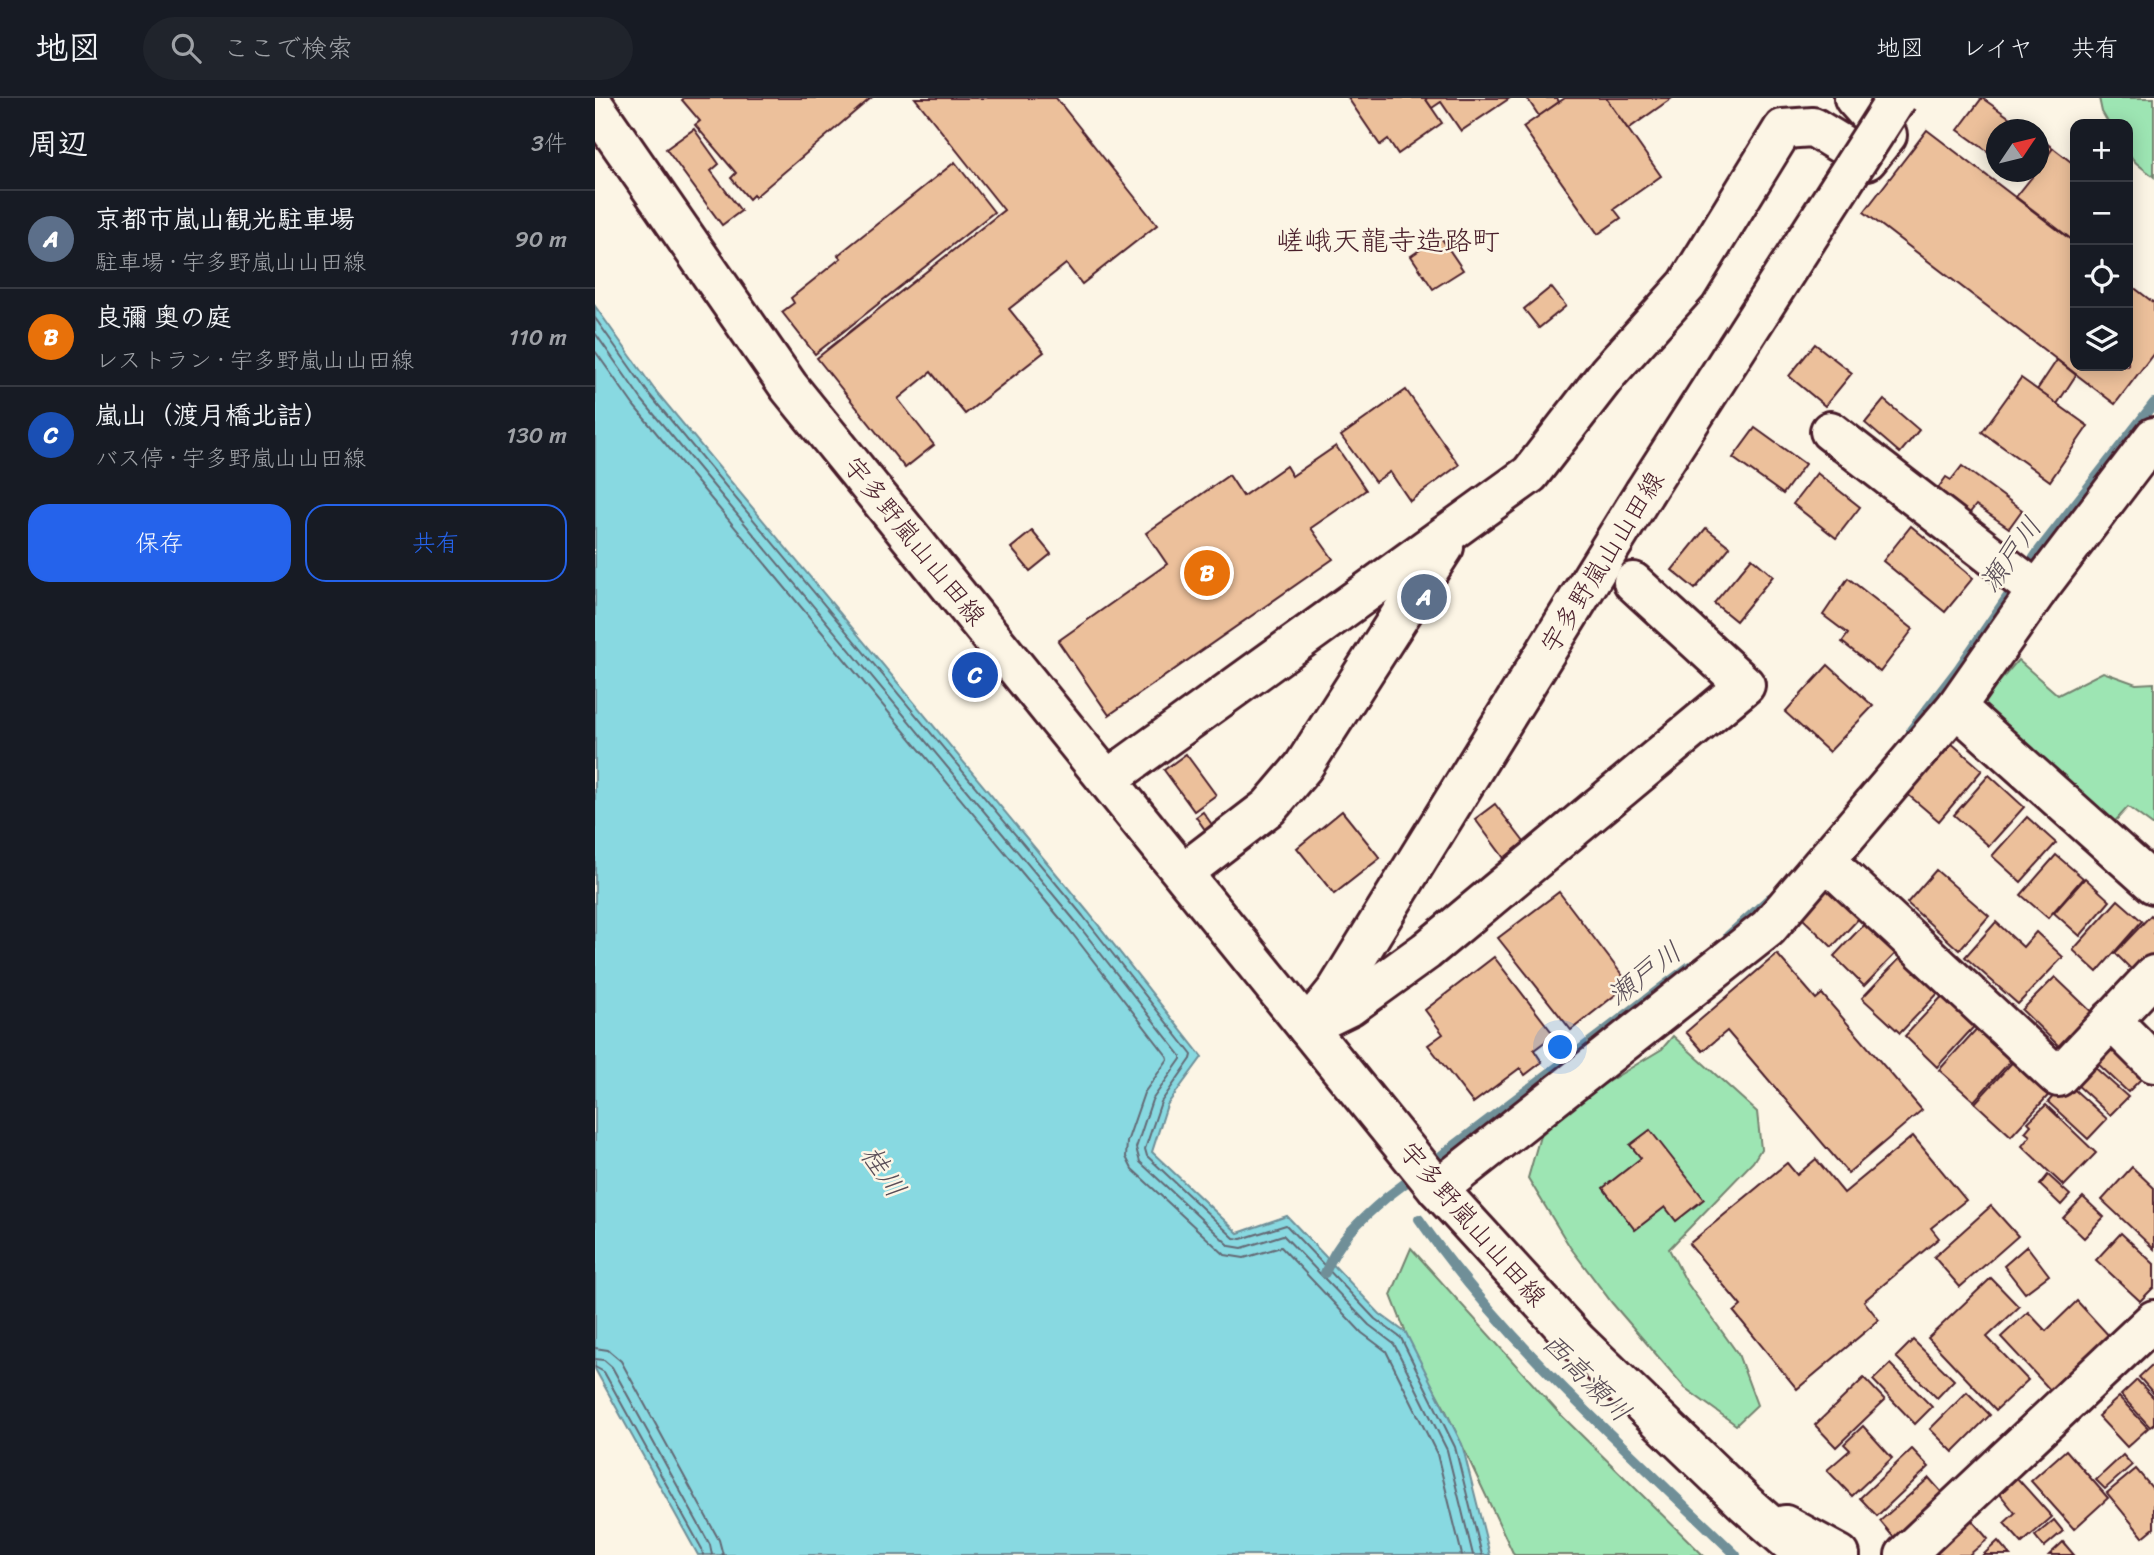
<!DOCTYPE html>
<html lang="ja">
<head>
<meta charset="utf-8">
<style>
	:root { --surface:#171b24; --page:#20242c; --text:#f1f3f6; --muted:#9ea1a6; --line:#363941; --accent:#2563eb }
	body { margin:0; font-family:Sriracha,"Klee One",sans-serif; background:var(--page); color:var(--text) }
	.controls { position:absolute; right:21px; top:21px; display:grid; overflow:hidden; border-radius:14px; box-shadow:0 4px 18px #0003 }
	.controls button { width:63px; height:63px; display:grid; place-items:center; padding:0; border:0; border-bottom:2px solid var(--line); background:var(--surface); color:var(--text); font:35px sans-serif }
	.compass { position:absolute; left:1391px; top:21px; width:63px; height:63px; border-radius:50%; background:var(--surface); box-shadow:0 4px 18px #0003; rotate:55deg }
	.you { position:absolute; left:966px; top:950px; width:24px; height:24px; margin:-18px; border:5px solid #fff; border-radius:50%; background:#1a73e8; box-shadow:0 0 0 10px #1a73e833 }
	.badge { display:grid; place-items:center; width:46px; height:46px; border-radius:50%; background:var(--accent); color:#fff; font-size:23px; font-weight:700 }
	.pin { position:absolute; translate:-50% -50%; border:4px solid #fff; box-shadow:0 2px 7px #0006 }
	.list { margin:0; padding:0; list-style:none }
	h2 { display:flex; justify-content:space-between; align-items:center; height:91px; margin:0; padding:0 28px; font-size:30px }
	h2 small { font-size:23px; font-weight:400; color:var(--muted) }
	.list li { display:grid; grid-template-columns:46px 1fr auto; gap:21px; align-items:center; box-sizing:border-box; height:98px; padding:0 28px; border-top:2px solid var(--line) }
	.list b { display:block; font-size:26px; white-space:nowrap }
	.list p { margin:0; font-size:23px; white-space:nowrap; color:var(--muted) }
	.list em { font-size:23px; font-style:normal; color:var(--muted) }
	.actions { display:flex; gap:14px; padding:21px 28px }
	.actions a { flex:1; padding:16px 0; border:2px solid var(--accent); border-radius:21px; text-align:center; font-size:24px; color:var(--accent) }
	.actions .main { background:var(--accent); color:#fff }
	.icon { flex:none; width:38px; height:38px; fill:none; stroke:currentColor; stroke-width:2; stroke-linecap:round; stroke-linejoin:round }
	.map { position:relative; flex:none; width:1559px; height:1457px; overflow:hidden }
	header { display:flex; align-items:center; gap:42px; box-sizing:border-box; height:98px; padding:0 35px; background:var(--surface); border-bottom:2px solid var(--line) }
	header strong { font-size:33px }
	nav { display:flex; gap:38px; margin-inline-start:auto; font-size:24px }
	.search { width:490px; height:63px; background:var(--page); display:flex; align-items:center; gap:18px; box-sizing:border-box; padding:0 24px; border-radius:38px; color:var(--muted); font-size:26px }
	main { display:flex }
	aside { flex:1; background:var(--surface) }
	.map>svg:first-child { display:block }
</style>
</head>
<body>
<header>
<strong>地図</strong>
<div class="search"><svg class="icon" aria-label="search" viewBox="0 0 24 24"><circle cx="10" cy="10" r="6"/><path d="M15 15l6 6"/></svg>ここで検索</div>
<nav><a>地図</a><a>レイヤ</a><a>共有</a></nav>
</header>
<main>
<aside>
<h2>周辺<small>3件</small></h2>
<ul class="list">
<li><span class="badge" style="background:#5c6f8a">A</span><div><b>京都市嵐山観光駐車場</b><p>駐車場 · 宇多野嵐山山田線</p></div><em>90 m</em></li>
<li><span class="badge" style="background:#e8710a">B</span><div><b>良彌 奥の庭</b><p>レストラン · 宇多野嵐山山田線</p></div><em>110 m</em></li>
<li><span class="badge" style="background:#1a4fb4">C</span><div><b>嵐山（渡月橋北詰）</b><p>バス停 · 宇多野嵐山山田線</p></div><em>130 m</em></li>
</ul>
<div class="actions"><a class="main">保存</a><a>共有</a></div>
</aside>
<div class="map">
<svg width="1559" height="1457" viewBox="0 0 1559 1457">
	<rect width="100%" height="100%" fill="#fcf5e5"/>
	<filter id="ink" filterUnits="userSpaceOnUse"><feTurbulence type="fractalNoise" baseFrequency=".0143" numOctaves="2"/><feDisplacementMap in="SourceGraphic" scale="14" xChannelSelector="R" yChannelSelector="G"/><feConvolveMatrix kernelMatrix="1 2 1 2 8 2 1 2 1" color-interpolation-filters="sRGB"/></filter>
	<g filter="url(#ink)">
		<!-- green -->
		<g fill="#9de5b3" stroke="#74826f" stroke-width="2">
			<path d="M1504,0H1559V79C1531,57 1533,62 1533,26H1514L1507,14Z"/>
			<path d="M1423,562L1463,597L1508,574L1541,586L1559,585V728L1533,709L1512,732L1376,617Z"/>
			<path d="M1078,938L1162,1014L1166,1051L1158,1064L1074,1151L1092,1185L1143,1256L1162,1307L1141,1327L1090,1290L1017,1205L975,1149L933,1080L945,1038L991,997L1067,951Z"/>
			<path d="M816,1150L963,1314L1108,1457H919L850,1311L818,1253L796,1197Z"/>
		</g>
		<!-- water -->
		<path fill="#88d9e1" stroke="#6f8f98" stroke-width="2" d="M0,208L59,291L493,814L607,959L572,1007L557,1054L643,1135L692,1118L785,1216L811,1235L867,1346L895,1457H103L0,1271Z"/>
		<g fill="none" stroke-linecap="round" stroke-linejoin="round">
			<!-- shore -->
			<g stroke="#636974" stroke-width="2">
				<path d="M0,220L54,296L488,818L597,957L596,961L566,1004L550,1051L552,1058L639,1140L646,1141L691,1127L780,1221L806,1240L860,1349L887,1457"/>
				<path d="M0,235L47,302L481,824L586,958V961L557,1002L541,1050L545,1064L635,1148L647,1150L688,1137L774,1227L799,1246L852,1352L878,1457"/>
				<path d="M0,253L39,308L473,830L572,958L573,961L549,995L532,1044L531,1059L537,1071L630,1157L649,1160L686,1149L767,1235L791,1253L842,1356L867,1457"/>
				<path d="M0,1250L13,1252L26,1263L124,1442L128,1457"/>
				<path d="M0,1261L9,1262L17,1269L115,1447L117,1457"/>
				<path d="M0,1269L9,1274L107,1451L108,1457"/>
			</g>
			<!-- stream -->
			<g stroke="#6f8f98" stroke-width="10">
				<path d="M1316,632L1363,571L1445,451L1559,305"/>
				<path d="M1133,838L1175,800"/>
				<path d="M824,1121C912,1247 1031,1350 1141,1457"/>
				<path d="M730,1175C743,1142 766,1121 792,1099L1095,868"/>
			</g>
		</g>
		<!-- building -->
		<g fill="#ecc09b" stroke="#4a1f2b" stroke-width="2">
			<path d="M89,0H276L160,99L158,97L154,101L136,80L141,75L100,27L105,23L87,2Z"/>
			<path d="M320,0H461L562,127L487,186L471,166L414,211L449,254L370,316L336,274L303,301L339,347L310,370L222,260L409,112Z"/>
			<path d="M753,0H830L847,25L803,56L793,41L785,47Z"/>
			<path d="M830,0H915L866,33L846,4L837,10Z"/>
			<path d="M932,0H962L964,4L944,18Z"/>
			<path d="M970,0H1011L1066,78L1019,111L1026,120L1003,136L928,29Z"/>
			<path d="M1011,0H1077L1033,31Z"/>
			<path d="M1387,0L1432,32H1402V60L1363,32Z"/>
			<path d="M99,31L124,66L116,73L146,113L127,127L71,51Z"/>
			<path d="M1332,32L1480,145V268H1533V185L1559,205V255L1520,306L1269,114Z"/>
			<path d="M1444,40L1458,50L1444,70Z"/>
			<path d="M1458,50L1480,67V144L1421,99L1441,74H1444V70Z"/>
			<path d="M360,64L399,114L220,256L187,214L199,205L196,200L246,160L243,157Z"/>
			<path d="M845,138L868,172L838,191L816,158Z"/>
			<path d="M956,189L971,208L944,230L929,211Z"/>
			<path d="M1220,246L1257,275L1230,308L1194,278Z"/>
			<path d="M1462,262L1481,277L1462,306L1442,292Z"/>
			<path d="M1426,280L1493,328L1455,383L1387,334Z"/>
			<path d="M811,292L864,367L815,403L795,374L780,384L746,338Z"/>
			<path d="M1289,302L1324,332L1305,355L1270,325Z"/>
			<path d="M1160,330L1210,366L1188,396L1138,360Z"/>
			<path d="M741,348L771,392L716,430L738,461L514,617L463,543L572,466L551,435L634,377L648,398L691,368L697,378Z"/>
			<path d="M1367,368L1427,412L1414,430L1381,407L1373,417L1341,393L1351,379L1356,382Z"/>
			<path d="M1222,375L1265,409L1241,440L1198,406Z"/>
			<path d="M1316,428L1378,480L1350,514L1288,463Z"/>
			<path d="M1111,430L1135,449L1100,491L1077,472Z"/>
			<path d="M437,433L456,456L435,473L416,450Z"/>
			<path d="M1157,460L1178,478L1141,523L1119,505Z"/>
			<path d="M1253,480L1318,531L1285,574L1247,544L1253,536L1228,517Z"/>
			<path d="M1233,567L1278,608L1234,654L1190,614Z"/>
			<path d="M1355,644L1387,672L1344,723L1311,695Z"/>
			<path d="M591,656L621,697L599,713L569,672Z"/>
			<path d="M1394,677L1429,709L1394,748L1359,717Z"/>
			<path d="M900,706L929,744L909,760L880,721Z"/>
			<path d="M747,713L785,760L739,796L702,750Z"/>
			<path d="M608,714L618,728L611,733L601,719Z"/>
			<path d="M1432,719L1461,745L1426,784L1397,758Z"/>
			<path d="M1461,757L1488,780L1453,820L1426,797Z"/>
			<path d="M1341,772L1394,818L1364,852L1312,805Z"/>
			<path d="M1490,780L1515,803L1485,838L1459,815Z"/>
			<path d="M1236,785L1268,816L1237,849L1205,818Z"/>
			<path d="M964,794L1034,886L976,932L903,840Z"/>
			<path d="M1523,802L1547,823L1502,874L1478,852Z"/>
			<path d="M1556,817L1559,820V871L1548,883L1520,855Z"/>
			<path d="M1273,822L1304,852L1269,888L1239,858Z"/>
			<path d="M1401,824L1428,849L1441,834L1468,859L1423,906L1370,859Z"/>
			<path d="M1311,854L1348,890L1305,935L1267,900Z"/>
			<path d="M1182,856L1221,901L1227,896L1327,1012L1253,1075L1132,933L1108,953L1091,934Z"/>
			<path d="M899,859L959,937L939,952L947,964L930,977L925,970L878,1005L833,947L848,936L830,912Z"/>
			<path d="M1460,879L1506,923L1473,957L1427,912Z"/>
			<path d="M1353,892L1385,922L1342,969L1310,938Z"/>
			<path d="M1387,925L1421,957L1379,1003L1344,972Z"/>
			<path d="M1517,946L1550,977L1533,994L1501,964Z"/>
			<path d="M1424,957L1460,990L1416,1038L1380,1005Z"/>
			<path d="M1496,966L1533,999L1515,1017L1480,985Z"/>
			<path d="M1471,984L1512,1021L1493,1041L1453,1004Z"/>
			<path d="M1451,1007L1501,1055L1469,1088L1427,1048L1435,1038L1430,1034L1436,1027L1433,1024Z"/>
			<path d="M1055,1032L1109,1101L1081,1123L1070,1109L1040,1132L1008,1090L1046,1060L1035,1047Z"/>
			<path d="M1318,1038L1371,1102L1336,1130L1344,1140L1269,1203L1284,1222L1202,1291L1139,1214L1146,1208L1094,1146L1192,1065L1202,1077L1221,1061L1249,1095Z"/>
			<path d="M1537,1069L1559,1090V1151L1507,1102Z"/>
			<path d="M1453,1077L1475,1097L1466,1107L1445,1087Z"/>
			<path d="M1488,1099L1509,1119L1489,1140L1468,1120Z"/>
			<path d="M1396,1108L1423,1138L1365,1189L1339,1159Z"/>
			<path d="M1526,1135L1559,1166V1189L1545,1203L1501,1162Z"/>
			<path d="M1432,1148L1454,1177L1430,1195L1409,1168Z"/>
			<path d="M1396,1180L1424,1209L1392,1239L1433,1282L1401,1312L1333,1240Z"/>
			<path d="M1482,1203L1516,1240L1458,1295L1406,1239L1433,1214L1451,1233Z"/>
			<path d="M1318,1242L1359,1282L1342,1300L1301,1259Z"/>
			<path d="M1559,1265V1296L1544,1279Z"/>
			<path d="M1295,1266L1337,1309L1320,1326L1278,1282Z"/>
			<path d="M1269,1280L1290,1302L1241,1349L1220,1327Z"/>
			<path d="M1542,1282L1559,1300V1326L1555,1329L1526,1297Z"/>
			<path d="M1372,1294L1395,1317L1358,1354L1335,1331Z"/>
			<path d="M1524,1299L1553,1330L1532,1349L1503,1318Z"/>
			<path d="M1268,1328L1297,1360L1257,1398L1232,1372L1255,1352L1249,1346Z"/>
			<path d="M1317,1351L1334,1369L1282,1418L1265,1400Z"/>
			<path d="M1471,1352L1513,1400L1479,1431L1436,1383Z"/>
			<path d="M1528,1357L1537,1367L1510,1391L1501,1382Z"/>
			<path d="M1541,1371L1559,1392V1430L1548,1439L1512,1395Z"/>
			<path d="M1334,1380L1349,1397L1300,1441L1285,1423Z"/>
			<path d="M1422,1380L1457,1419L1427,1445L1409,1425L1420,1415L1404,1395Z"/>
			<path d="M1374,1419L1393,1441L1374,1457H1332Z"/>
			<path d="M1459,1422L1468,1433L1449,1449L1440,1438Z"/>
			<path d="M1403,1443L1415,1457H1388Z"/>
			<path d="M1468,1444L1479,1457H1454Z"/>
		</g>
		<g fill="none" stroke-linecap="round" stroke-linejoin="round">
			<defs>
				<g id="minor">
					<path d="M1235,333L1442,493"/>
					<path d="M1559,339L1442,493L1361,609L1559,786"/>
					<path d="M513,681L935,376L1013,275L1092,187L1188,31L1218,29L1272,62L1292,37L1259,0"/>
					<path d="M1232,764L1463,979L1559,877"/>
					<path d="M588,775L674,709L708,669L849,449"/>
					<path d="M1516,922L1559,965"/>
					<path d="M712,929L755,908L831,853L1150,587L1038,484"/>
					<path d="M843,1091L1173,830L1361,609"/>
					<path d="M1310,1457L1559,1222"/>
				</g>
				<g id="major">
					<path d="M0,9L194,289L843,1091L983,1244L1151,1406L1209,1457"/>
					<path d="M712,929L742,892L1049,395"/>
					<path d="M1190,1427L1245,1457"/>
				</g>
			</defs>
			<!-- minor casing -->
			<use href="#minor" stroke="#4a1f2b" stroke-width="44"/>
			<!-- major casing -->
			<use href="#major" stroke="#4a1f2b" stroke-width="44"/>
			<!-- minor -->
			<use href="#minor" stroke="#fcf5e5" stroke-width="38"/>
			<!-- major -->
			<use href="#major" stroke="#fcf5e5" stroke-width="38"/>
			<defs>
				<path id="major-bridge" d="M1049,395L1302,0"/>
			</defs>
			<!-- major-bridge casing -->
			<use href="#major-bridge" stroke="#4a1f2b" stroke-width="44" stroke-linecap="butt"/>
			<!-- major-bridge -->
			<use href="#major-bridge" stroke="#fcf5e5" stroke-width="38"/>
		</g>
	</g>
	<g text-anchor="middle" stroke-width="5" stroke-linejoin="round" paint-order="stroke">
		<!-- street labels -->
		<g font-size="26" fill="#4a1f2b" stroke="#fcf5e5">
			<text transform="translate(320 443) rotate(51)" y="9">宇多野嵐山山田線</text>
			<text transform="translate(1007 464) rotate(-58)" y="9">宇多野嵐山山田線</text>
			<text transform="translate(878 1126) rotate(49)" y="9">宇多野嵐山山田線</text>
		</g>
		<!-- neighbourhood labels -->
		<g font-size="28" fill="#4a1f2b" stroke="#fcf5e5">
			<text x="793" y="152">嵯峨天龍寺造路町</text>
		</g>
		<!-- water labels -->
		<g font-size="28" font-style="italic" fill="#5a4e58" stroke="#fcf5e5">
			<text transform="translate(1415 456) rotate(-54)" y="10">瀬戸川</text>
			<text transform="translate(1049 875) rotate(-37)" y="10">瀬戸川</text>
			<text transform="translate(289 1073) rotate(56)" y="10">桂川</text>
			<text transform="translate(992 1279) rotate(45)" y="10">西高瀬川</text>
		</g>
	</g>
</svg>
<div class="controls">
<button>+</button>
<button>−</button>
<button><svg class="icon" aria-label="locate" viewBox="0 0 24 24"><circle cx="12" cy="12" r="6"/><path d="M12 2v4M12 18v4M2 12h4M18 12h4"/></svg></button>
<button><svg class="icon" aria-label="layers" viewBox="0 0 24 24"><path d="M12 4l9 5-9 5-9-5zM3 14l9 5 9-5"/></svg></button>
</div>
<svg class="compass" viewBox="-18 -18 36 36"><path d="M0-13l5 13h-10z" fill="#e53935"/><path d="M0 13l5-13h-10z" fill="#9ea1a6"/></svg>
<div class="you"></div>
<div class="pin badge" style="left:829px;top:499px;background:#5c6f8a">A</div>
<div class="pin badge" style="left:612px;top:475px;background:#e8710a">B</div>
<div class="pin badge" style="left:380px;top:577px;background:#1a4fb4">C</div>
</div>
</main>
</body>
</html>
